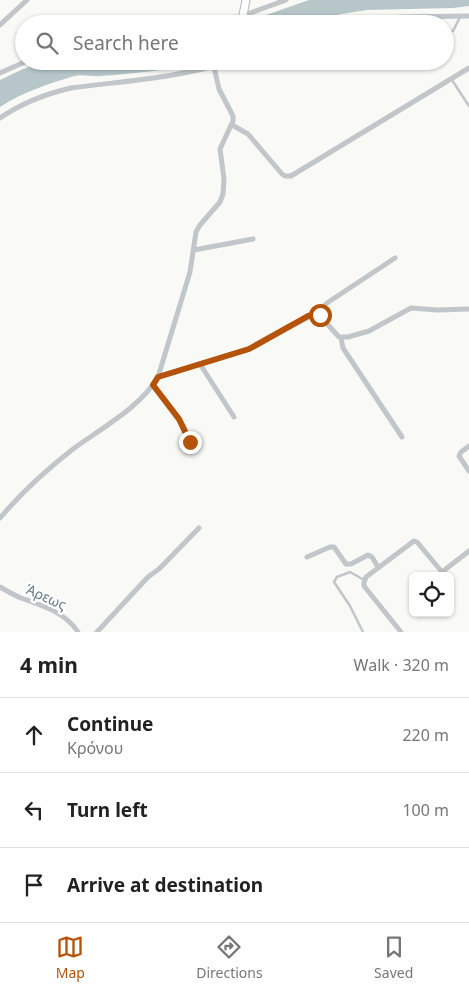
<!DOCTYPE html>
<html lang="en">
<head>
<meta charset="utf-8">
<style>
	:root { --surface:#fff; --page:#f6f6f6; --text:#222; --muted:#767676; --line:#e0e0e0; --accent:#b45309 }
	body { margin:0; font-family:"Noto Sans",sans-serif; background:var(--page); color:var(--text) }
	.controls { position:absolute; right:15px; bottom:15px; display:grid; overflow:hidden; border-radius:8px; box-shadow:0 1px 4px #0004 }
	.controls button { width:45px; height:45px; display:grid; place-items:center; padding:0; border:0; border-bottom:1px solid var(--line); background:var(--surface); color:var(--text); font:25px sans-serif }
	.stop { position:absolute; width:15px; height:15px; margin:-11px; border:4px solid #b45309; border-radius:50%; background:#fff }
	.stop.end { background:#b45309; border-color:#fff; box-shadow:0 1px 5px #0008 }
	.list { margin:0; padding:0; list-style:none }
	h2 { display:flex; justify-content:space-between; align-items:center; height:65px; margin:0; padding:0 20px; font-size:21px }
	h2 small { font-size:16px; font-weight:400; color:var(--muted) }
	.list li { display:grid; grid-template-columns:32px 1fr auto; gap:15px; align-items:center; box-sizing:border-box; height:75px; padding:0 20px; border-top:1px solid var(--line) }
	.list b { display:block; font-size:19px; white-space:nowrap }
	.list p { margin:0; font-size:16px; white-space:nowrap; color:var(--muted) }
	.list em { font-size:16px; font-style:normal; color:var(--muted) }
	.icon { flex:none; width:28px; height:28px; fill:none; stroke:currentColor; stroke-width:2; stroke-linecap:round; stroke-linejoin:round }
	.map { position:relative; flex:none; width:469px; height:632px; overflow:hidden }
	.search { position:absolute; background:var(--surface); box-shadow:0 1px 4px #0004; left:15px; right:15px; top:15px; height:55px; display:flex; align-items:center; gap:12px; box-sizing:border-box; padding:0 18px; border-radius:28px; color:var(--muted); font-size:19px }
	.sheet { height:290px; background:var(--surface) }
	nav { display:flex; justify-content:space-around; align-items:center; box-sizing:border-box; height:70px; border-top:1px solid var(--line); background:var(--surface); font-size:14px; color:var(--muted) }
	nav a { display:grid; justify-items:center; gap:2px }
	nav .on { color:var(--accent) }
	.map>svg:first-child { display:block }
</style>
</head>
<body>
<div class="map">
<svg width="469" height="632" viewBox="0 0 469 632">
	<rect width="100%" height="100%" fill="#f9f9f6"/>
	<!-- water -->
	<g fill="#b7c7c9">
		<path d="M309,0H469V6L453,8L367,10L341,14L309,24H240Z"/>
		<path d="M51,61H199C174,70 128,74 101,76C92,77 83,74 74,76C49,84 22,92 0,107V80L23,69Z"/>
	</g>
	<g fill="none" stroke-linecap="round" stroke-linejoin="round">
		<defs>
			<path id="secondary" d="M243,15L246,0"/>
		</defs>
		<!-- secondary casing -->
		<use href="#secondary" stroke="#b2babe" stroke-width="9"/>
		<!-- lane -->
		<g stroke="#c0c6c9" stroke-width="2.5">
			<path d="M434,18L437,24"/>
			<path d="M445,33L453,31L460,17"/>
			<path d="M452,80L469,106"/>
			<path d="M363,632L350,606L334,582L337,577L350,572L364,580"/>
		</g>
		<!-- street -->
		<g stroke="#c0c6c9" stroke-width="5">
			<path d="M220,24L286,0"/>
			<path d="M344,24L400,17L469,16"/>
			<path d="M0,25L27,0"/>
			<path d="M0,73L27,61"/>
			<path d="M0,118C22,103 45,94 71,88C124,81 179,78 231,61"/>
			<path d="M232,125L248,134L282,174L285,176H291L469,68"/>
			<path d="M194,250L253,239"/>
			<path d="M316,314L327,303L395,258"/>
			<path d="M341,338L343,348L402,437"/>
			<path d="M200,364L234,417"/>
			<path d="M158,377L249,349L314,314L321,317L339,337H348L369,331L411,308L437,310L469,309"/>
			<path d="M153,385L184,427L191,446"/>
			<path d="M469,446L461,452L459,456L469,471"/>
			<path d="M0,518C22,492 46,470 73,449C100,429 141,407 158,377L190,272L196,232L200,225L220,202L223,194L224,179L220,149L233,121V116L219,89L214,67"/>
			<path d="M307,557L330,547H334L346,564H351L368,555L372,557L378,567"/>
			<path d="M0,587C7,591 14,595 21,598C43,606 65,612 78,632"/>
			<path d="M97,632L148,577L159,569L199,528"/>
			<path d="M401,632L364,586V583L366,577L414,541L417,542L442,572L469,551"/>
		</g>
		<!-- secondary -->
		<use href="#secondary" stroke="#fff" stroke-width="7"/>
	</g>
	<g fill="none" stroke-linecap="round" stroke-linejoin="round">
		<!-- route -->
		<path stroke="#b45309" stroke-width="6" d="M190,442L179,419L153,385L158,377L249,349L308,316L316,314L320,315"/>
	</g>
	<g text-anchor="middle" stroke-width="5" stroke-linejoin="round" paint-order="stroke">
		<!-- street labels -->
		<g font-size="14" fill="#637882" stroke="#fff">
			<text transform="translate(46 597) rotate(24)" y="5">Άρεως</text>
		</g>
	</g>
</svg>
<div class="controls">
<button><svg class="icon" aria-label="locate" viewBox="0 0 24 24"><circle cx="12" cy="12" r="6"/><path d="M12 2v4M12 18v4M2 12h4M18 12h4"/></svg></button>
</div>
<div class="stop" style="left:320px;top:315px"></div>
<div class="stop end" style="left:190px;top:442px"></div>
<div class="search"><svg class="icon" aria-label="search" viewBox="0 0 24 24"><circle cx="10" cy="10" r="6"/><path d="M15 15l6 6"/></svg>Search here</div>
</div>
<section class="sheet">
<h2>4 min<small>Walk · 320 m</small></h2>
<ul class="list">
<li><svg class="icon" aria-label="ahead" viewBox="0 0 24 24"><path d="M12 20V5M6 11l6-6 6 6"/></svg><div><b>Continue</b><p>Κρόνου</p></div><em>220 m</em></li>
<li><svg class="icon" aria-label="left" viewBox="0 0 24 24"><path d="M17 20v-9H6M10 6l-5 5 5 5"/></svg><div><b>Turn left</b></div><em>100 m</em></li>
<li><svg class="icon" aria-label="arrive" viewBox="0 0 24 24"><path d="M6 21V4h12l-3 4 3 4H6"/></svg><div><b>Arrive at destination</b></div></li>
</ul>
</section>
<nav>
<a class="on"><svg class="icon" aria-label="map" viewBox="0 0 24 24"><path d="M3 6l6-2 6 2 6-2v14l-6 2-6-2-6 2zM9 4v14M15 6v14"/></svg>Map</a>
<a><svg class="icon" aria-label="directions" viewBox="0 0 24 24"><path d="M12 3l9 9-9 9-9-9zM9 14v-3h6M13 9l2 2-2 2"/></svg>Directions</a>
<a><svg class="icon" aria-label="saved" viewBox="0 0 24 24"><path d="M7 4h10v16l-5-4-5 4z"/></svg>Saved</a>
</nav>
</body>
</html>
